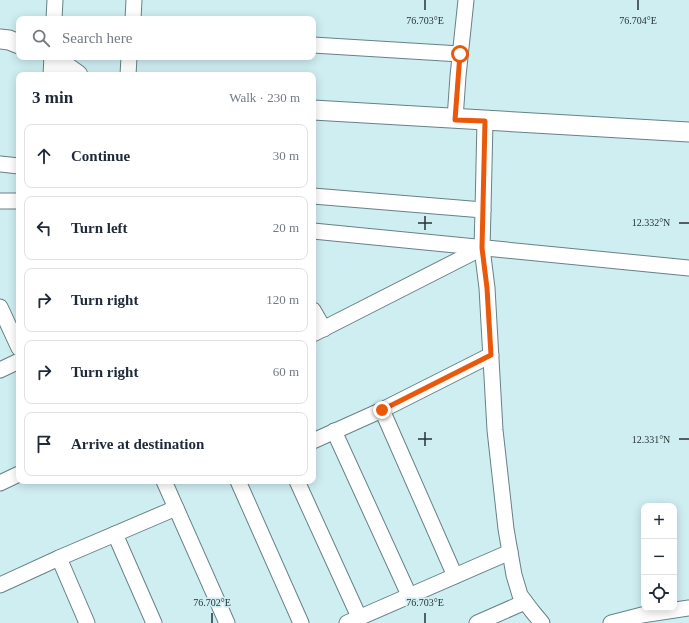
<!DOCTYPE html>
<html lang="en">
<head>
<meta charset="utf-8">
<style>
	:root { --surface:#fff; --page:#f2f2f3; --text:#1f2937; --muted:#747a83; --line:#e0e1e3 }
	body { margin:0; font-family:"Times New Roman",serif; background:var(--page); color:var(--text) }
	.controls { position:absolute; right:12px; bottom:12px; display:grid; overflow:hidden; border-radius:8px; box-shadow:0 2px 10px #0003 }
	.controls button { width:36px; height:36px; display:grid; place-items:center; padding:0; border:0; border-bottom:1px solid var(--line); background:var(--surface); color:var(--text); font:20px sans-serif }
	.stop { position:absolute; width:12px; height:12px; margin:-9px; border:3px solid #ea580c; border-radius:50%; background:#fff }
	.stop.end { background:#ea580c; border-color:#fff; box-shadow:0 1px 4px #0008 }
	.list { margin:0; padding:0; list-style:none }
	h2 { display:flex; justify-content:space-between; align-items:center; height:52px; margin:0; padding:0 16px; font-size:17px }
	h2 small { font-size:13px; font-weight:400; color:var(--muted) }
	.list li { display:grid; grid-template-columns:26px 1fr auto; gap:12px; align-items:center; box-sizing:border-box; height:64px; margin:0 8px 8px; padding:0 8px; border:1px solid var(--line); border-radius:8px }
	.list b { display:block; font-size:15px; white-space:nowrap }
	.list em { font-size:13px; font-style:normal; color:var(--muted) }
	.icon { flex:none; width:22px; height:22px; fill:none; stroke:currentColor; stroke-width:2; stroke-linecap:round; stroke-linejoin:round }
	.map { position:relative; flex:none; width:689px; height:623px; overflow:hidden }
	.search { position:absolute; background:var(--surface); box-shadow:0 2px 10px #0003; left:16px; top:16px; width:300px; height:44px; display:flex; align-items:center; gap:10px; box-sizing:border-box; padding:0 14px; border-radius:8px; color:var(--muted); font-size:15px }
	.panel { position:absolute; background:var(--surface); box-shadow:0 2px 10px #0003; left:16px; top:72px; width:300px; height:412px; border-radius:8px }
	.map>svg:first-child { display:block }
</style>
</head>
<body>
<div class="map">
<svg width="689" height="623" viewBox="0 0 689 623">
	<rect width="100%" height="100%" fill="#cfeef2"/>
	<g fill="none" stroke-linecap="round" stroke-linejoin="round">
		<defs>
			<g id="minor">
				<path d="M54,19L55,0"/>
				<path d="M133,19L134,0"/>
				<path d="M313,45L460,54"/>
				<path d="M51,75L52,57"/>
				<path d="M128,75L129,57"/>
				<path d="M455,119L458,76L466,0"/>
				<path d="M0,164L19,166"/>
				<path d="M313,196L483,210L482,248L487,288L495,430L506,529L514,575L520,595L532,611L542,623"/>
				<path d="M0,201H19"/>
				<path d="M483,210L485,121"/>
				<path d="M313,231L689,268"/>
				<path d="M0,307L19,348"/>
				<path d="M313,310L324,329"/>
				<path d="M313,334L482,248"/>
				<path d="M0,370L19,361"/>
				<path d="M382,410L455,576"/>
				<path d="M334,431L409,595"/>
				<path d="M313,441L382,410L491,355"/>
				<path d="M164,481L227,623"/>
				<path d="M238,481L301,623"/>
				<path d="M297,481L359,617"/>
				<path d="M0,483L19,474"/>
				<path d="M115,534L154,623"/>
				<path d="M59,558L87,623"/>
				<path d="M0,585L59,558L176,508"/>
				<path d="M347,623L510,552"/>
				<path d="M477,623L525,602"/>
				<path d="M611,623L642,615L689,608"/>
			</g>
			<g id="tertiary">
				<path d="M0,39L9,40L19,44"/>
				<path d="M53,57L78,75"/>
				<path d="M313,110L689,132"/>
			</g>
		</defs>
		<!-- minor casing -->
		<use href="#minor" stroke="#668286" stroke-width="17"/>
		<!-- tertiary casing -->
		<use href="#tertiary" stroke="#668286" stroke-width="21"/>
		<!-- minor -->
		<use href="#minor" stroke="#fff" stroke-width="15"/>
		<!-- tertiary -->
		<use href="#tertiary" stroke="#fff" stroke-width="19"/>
	</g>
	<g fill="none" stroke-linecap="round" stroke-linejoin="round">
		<!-- route -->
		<path stroke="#ea580c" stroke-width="5" d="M382,410L491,355L487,288L482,248L485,121L455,120L460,54"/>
	</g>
	<!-- ticks -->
	<path fill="none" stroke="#283335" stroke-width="1.5" d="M425,0V10M638,0V10M425,216V230M418,223H432M679,223H689M425,432V446M418,439H432M679,439H689M212,613V623M425,613V623"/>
	<g font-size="10" text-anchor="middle" fill="#283335" stroke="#cfeef2" stroke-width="3.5" stroke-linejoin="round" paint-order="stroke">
		<text x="425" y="24">76.703°E</text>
		<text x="638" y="24">76.704°E</text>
		<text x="651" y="226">12.332°N</text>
		<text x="651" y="443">12.331°N</text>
		<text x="212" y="606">76.702°E</text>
		<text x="425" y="606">76.703°E</text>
	</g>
</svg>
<div class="controls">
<button>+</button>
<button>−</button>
<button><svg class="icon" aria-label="locate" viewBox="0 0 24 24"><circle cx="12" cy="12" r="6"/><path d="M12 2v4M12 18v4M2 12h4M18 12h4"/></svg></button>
</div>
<div class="stop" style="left:460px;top:54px"></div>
<div class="stop end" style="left:382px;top:410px"></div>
<div class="search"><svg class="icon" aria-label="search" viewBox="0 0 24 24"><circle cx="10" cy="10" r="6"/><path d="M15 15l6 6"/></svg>Search here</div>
<section class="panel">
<h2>3 min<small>Walk · 230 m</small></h2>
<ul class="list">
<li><svg class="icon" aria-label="ahead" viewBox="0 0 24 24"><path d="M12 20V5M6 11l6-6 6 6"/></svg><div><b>Continue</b></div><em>30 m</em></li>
<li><svg class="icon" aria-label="left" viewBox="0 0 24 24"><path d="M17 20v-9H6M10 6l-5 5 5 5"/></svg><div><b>Turn left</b></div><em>20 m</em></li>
<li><svg class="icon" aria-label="right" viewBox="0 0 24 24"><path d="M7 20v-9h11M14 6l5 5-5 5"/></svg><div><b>Turn right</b></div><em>120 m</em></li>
<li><svg class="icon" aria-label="right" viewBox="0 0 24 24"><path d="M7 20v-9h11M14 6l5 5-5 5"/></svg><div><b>Turn right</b></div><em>60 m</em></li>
<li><svg class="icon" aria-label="arrive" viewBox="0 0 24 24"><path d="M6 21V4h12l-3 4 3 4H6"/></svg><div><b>Arrive at destination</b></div></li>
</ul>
</section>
</div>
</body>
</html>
